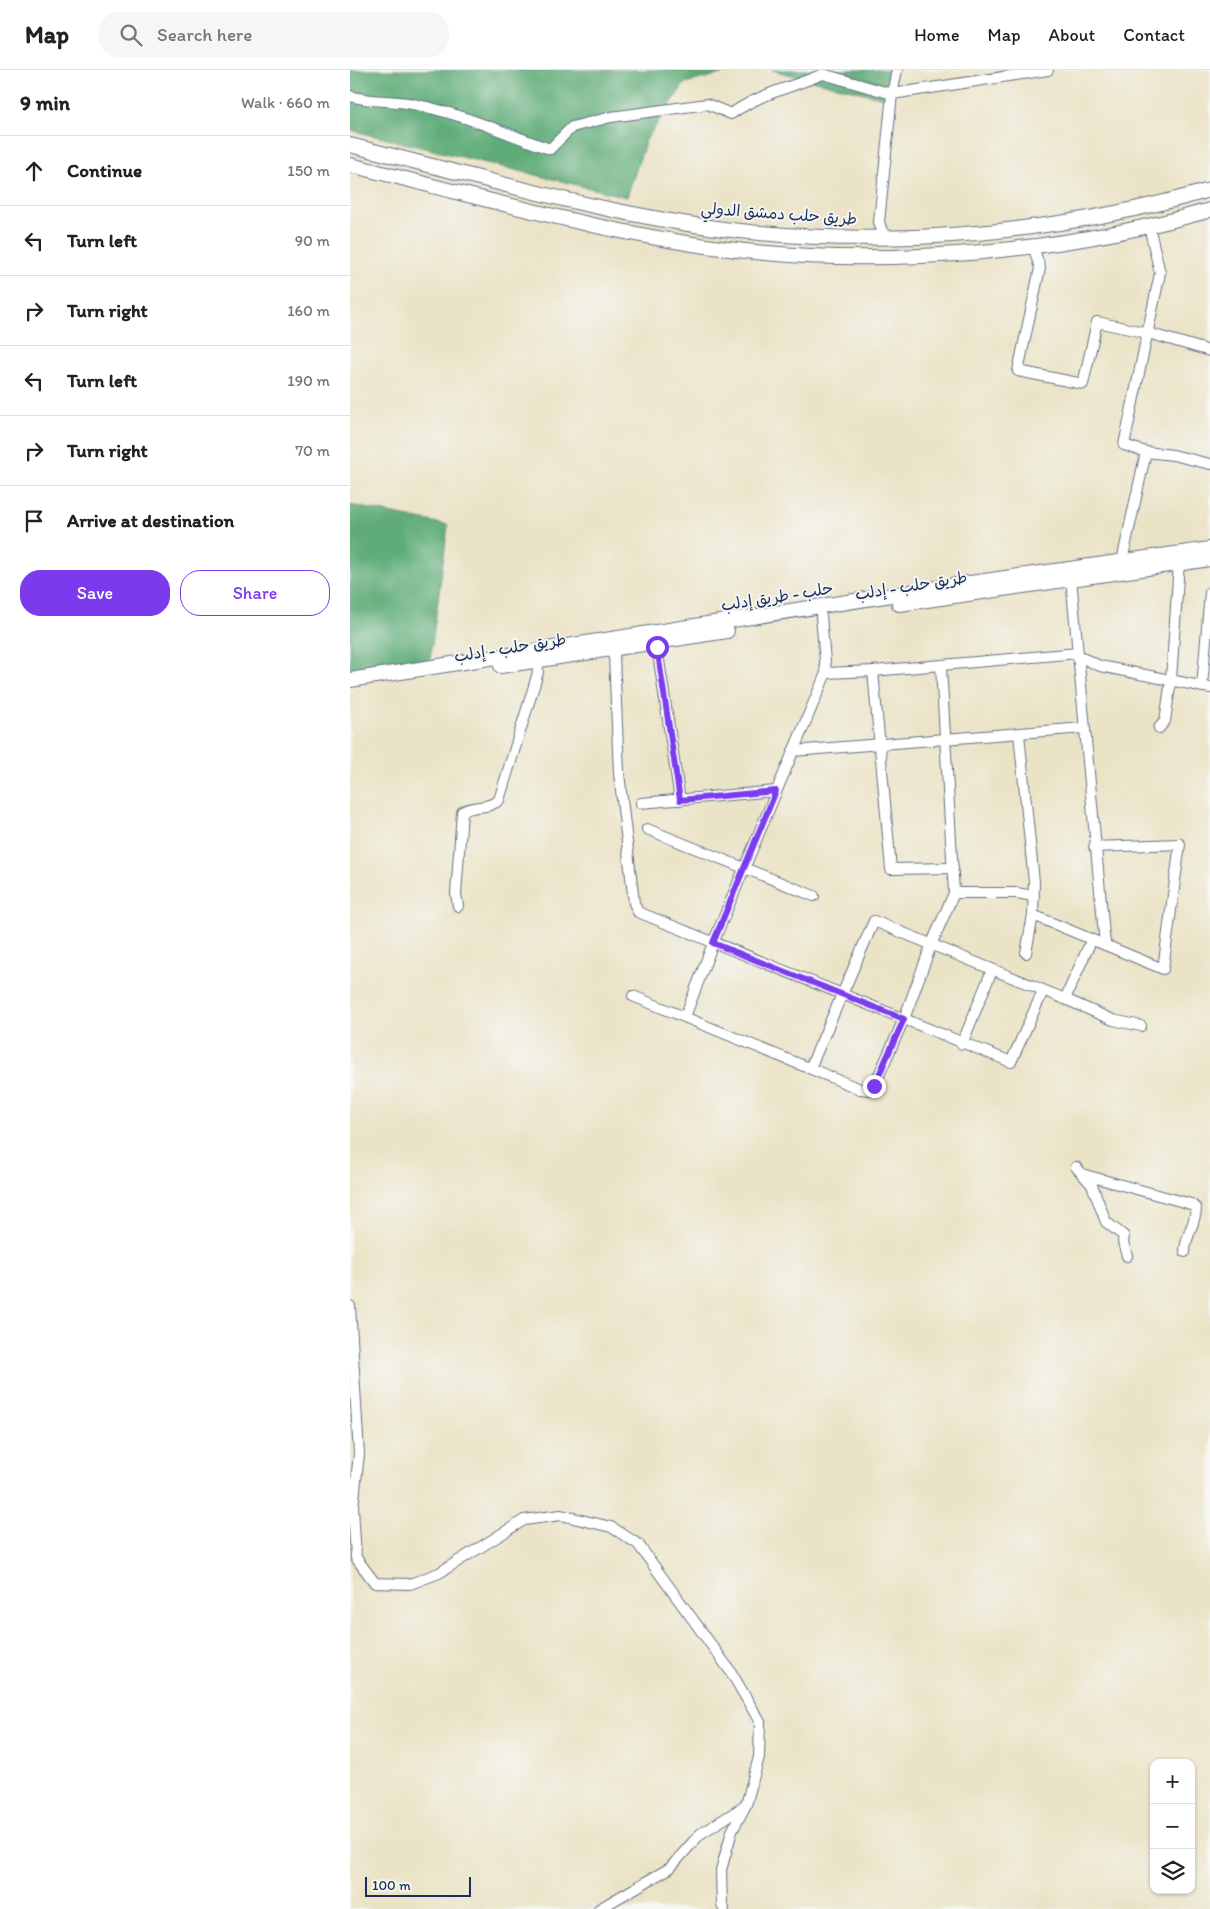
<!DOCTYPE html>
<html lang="en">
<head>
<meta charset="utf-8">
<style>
	:root { --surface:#fff; --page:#f6f6f6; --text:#222; --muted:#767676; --line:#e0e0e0; --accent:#7c3aed }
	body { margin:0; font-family:Itim,"Playpen Sans Arabic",sans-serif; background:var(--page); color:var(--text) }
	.controls { position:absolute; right:15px; bottom:15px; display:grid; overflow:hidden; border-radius:10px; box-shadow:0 1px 4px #0004 }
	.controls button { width:45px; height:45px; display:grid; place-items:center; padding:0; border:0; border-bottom:1px solid var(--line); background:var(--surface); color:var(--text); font:25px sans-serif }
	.scale { position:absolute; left:15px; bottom:12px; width:106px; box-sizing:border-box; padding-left:5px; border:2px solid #1b2f5e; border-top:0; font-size:14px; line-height:18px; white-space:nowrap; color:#1b2f5e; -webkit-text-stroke:4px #f6f6f2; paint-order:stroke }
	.stop { position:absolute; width:15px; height:15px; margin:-11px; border:4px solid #7c3aed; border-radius:50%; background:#fff }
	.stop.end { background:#7c3aed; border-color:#fff; box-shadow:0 1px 5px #0008 }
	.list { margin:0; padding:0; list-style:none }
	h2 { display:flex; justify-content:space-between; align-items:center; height:65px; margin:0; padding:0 20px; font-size:21px }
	h2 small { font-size:16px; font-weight:400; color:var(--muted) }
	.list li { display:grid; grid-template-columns:32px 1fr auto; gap:15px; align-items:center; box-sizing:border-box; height:70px; padding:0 20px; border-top:1px solid var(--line) }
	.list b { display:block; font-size:19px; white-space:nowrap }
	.list em { font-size:16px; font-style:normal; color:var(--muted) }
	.actions { display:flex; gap:10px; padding:15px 20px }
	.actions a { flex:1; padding:11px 0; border:1px solid var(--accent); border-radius:20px; text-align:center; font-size:18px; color:var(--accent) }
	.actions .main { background:var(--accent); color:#fff }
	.icon { flex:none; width:28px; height:28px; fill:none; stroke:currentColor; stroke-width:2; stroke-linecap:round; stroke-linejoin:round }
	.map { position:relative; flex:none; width:860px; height:1839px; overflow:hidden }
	header { display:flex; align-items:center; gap:30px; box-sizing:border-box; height:70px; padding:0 25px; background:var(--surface); border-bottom:1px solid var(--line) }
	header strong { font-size:24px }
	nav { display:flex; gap:28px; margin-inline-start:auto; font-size:18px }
	.search { width:350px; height:45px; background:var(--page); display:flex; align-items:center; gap:12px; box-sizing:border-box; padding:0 18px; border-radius:20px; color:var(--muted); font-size:19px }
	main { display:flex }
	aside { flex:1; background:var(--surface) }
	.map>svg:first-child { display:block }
</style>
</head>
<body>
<header>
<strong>Map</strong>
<div class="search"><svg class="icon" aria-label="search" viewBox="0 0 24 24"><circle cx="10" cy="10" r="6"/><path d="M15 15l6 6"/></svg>Search here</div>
<nav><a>Home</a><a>Map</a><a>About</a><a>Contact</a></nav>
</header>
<main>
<aside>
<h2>9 min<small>Walk · 660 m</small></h2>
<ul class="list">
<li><svg class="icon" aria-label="ahead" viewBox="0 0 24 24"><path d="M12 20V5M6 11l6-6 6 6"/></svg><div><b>Continue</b></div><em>150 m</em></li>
<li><svg class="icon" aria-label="left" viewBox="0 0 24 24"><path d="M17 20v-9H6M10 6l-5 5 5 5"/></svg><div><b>Turn left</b></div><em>90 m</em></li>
<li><svg class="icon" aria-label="right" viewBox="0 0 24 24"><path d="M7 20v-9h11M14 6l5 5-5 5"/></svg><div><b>Turn right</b></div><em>160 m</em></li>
<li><svg class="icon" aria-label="left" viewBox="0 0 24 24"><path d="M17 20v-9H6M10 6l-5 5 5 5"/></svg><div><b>Turn left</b></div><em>190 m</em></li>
<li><svg class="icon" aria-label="right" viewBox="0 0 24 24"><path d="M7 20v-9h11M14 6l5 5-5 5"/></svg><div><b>Turn right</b></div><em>70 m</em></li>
<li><svg class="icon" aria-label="arrive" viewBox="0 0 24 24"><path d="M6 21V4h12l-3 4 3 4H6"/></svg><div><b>Arrive at destination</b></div></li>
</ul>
<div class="actions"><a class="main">Save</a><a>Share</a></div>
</aside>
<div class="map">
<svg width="860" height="1839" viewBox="0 0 860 1839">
	<rect width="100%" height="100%" fill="#f6f6f2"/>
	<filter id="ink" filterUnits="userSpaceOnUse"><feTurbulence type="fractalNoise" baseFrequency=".02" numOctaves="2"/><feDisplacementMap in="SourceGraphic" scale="10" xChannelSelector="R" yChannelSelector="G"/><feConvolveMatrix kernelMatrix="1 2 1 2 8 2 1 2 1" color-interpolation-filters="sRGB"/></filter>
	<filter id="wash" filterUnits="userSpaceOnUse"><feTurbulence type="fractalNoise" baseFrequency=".0096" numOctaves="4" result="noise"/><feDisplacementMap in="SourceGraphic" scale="20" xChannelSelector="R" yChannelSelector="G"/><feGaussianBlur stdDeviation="1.12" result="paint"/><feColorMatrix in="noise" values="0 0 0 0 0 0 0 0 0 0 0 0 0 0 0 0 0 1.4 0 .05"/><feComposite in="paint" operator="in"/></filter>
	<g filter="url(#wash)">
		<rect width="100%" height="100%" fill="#ebe3c6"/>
		<!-- forest -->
		<g fill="#5eac78" stroke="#3c6e6b">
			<path d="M0,0H387L335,13L296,70L277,127L0,60Z"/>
			<path d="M422,0H544L538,29Z"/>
			<path d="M0,435L98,455L80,590L0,602Z"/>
		</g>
	</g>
	<g filter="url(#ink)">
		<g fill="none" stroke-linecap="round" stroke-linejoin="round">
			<defs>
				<g id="minor">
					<path d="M0,26C19,32 38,30 57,33C105,41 154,63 200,79L222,57L261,47L357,34L381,44C411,23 440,18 473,4L542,24L547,0"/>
					<path d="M534,167L529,152L542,24L698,0"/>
					<path d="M683,176L690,198L668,301L733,314L747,252L798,263L860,281"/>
					<path d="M796,382L823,385L860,394"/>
					<path d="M772,491L796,382L774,375L810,203L799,156"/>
					<path d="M721,508L755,875"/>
					<path d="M307,577L330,730"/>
					<path d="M264,585L269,703L284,833L288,842L661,992L693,921"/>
					<path d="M728,586L750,596L860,618"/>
					<path d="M523,601L541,799L603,798"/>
					<path d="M476,603L523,601L728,583"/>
					<path d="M852,617L860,522"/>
					<path d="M809,658L815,651L821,610L829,493"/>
					<path d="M669,664L684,812L683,845L676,883"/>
					<path d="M443,681L734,658"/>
					<path d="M291,733L426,721"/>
					<path d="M297,759L464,826"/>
					<path d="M604,823H666L684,826"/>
					<path d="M108,836L106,824L112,742C123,734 138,740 149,730L184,616L188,602L187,584"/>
					<path d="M683,845L813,899L830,774L744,777"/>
					<path d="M283,926L510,1019L519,1020L524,1016L554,949L582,873L604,823L591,596"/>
					<path d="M715,929L763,950L791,956"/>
					<path d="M335,947L363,873L476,603L471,546"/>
					<path d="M612,974L642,900"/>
					<path d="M460,998L524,851L715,929L741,871"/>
					<path d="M726,1097L742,1115L756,1152L774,1166L773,1172L777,1186"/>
					<path d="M735,1105L841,1134L846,1138C846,1153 835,1166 835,1182"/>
					<path d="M0,1236L9,1384L3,1438L6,1488L25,1513L60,1514L89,1503L174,1450L211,1445L261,1457L288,1474L381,1602L410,1652L409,1687L396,1735L382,1761L371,1800L372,1835L374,1839"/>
					<path d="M249,1839L320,1798L350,1764L395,1736"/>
				</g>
				<g id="highway">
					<path d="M0,75C129,107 258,146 390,161C547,178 709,163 860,120"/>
					<path d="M0,95C130,127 261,166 395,181C544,197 715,182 860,140"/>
					<path d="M549,534L860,489"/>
					<path d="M151,596L377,561"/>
					<path d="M0,610L599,516L860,479"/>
				</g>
			</defs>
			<!-- minor casing -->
			<use href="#minor" stroke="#646e82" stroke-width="12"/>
			<!-- highway casing -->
			<use href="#highway" stroke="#646e82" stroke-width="16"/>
			<!-- minor -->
			<use href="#minor" stroke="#fff" stroke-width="10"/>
			<!-- highway -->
			<use href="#highway" stroke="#fff" stroke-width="14"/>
		</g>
	</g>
	<g fill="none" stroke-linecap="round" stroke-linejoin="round" filter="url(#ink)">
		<!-- route -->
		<path stroke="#7c3aed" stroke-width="6" d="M307,577L330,730L426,721L363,873L554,949L524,1016"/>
	</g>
	<g text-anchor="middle" stroke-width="4" stroke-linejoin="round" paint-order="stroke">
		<!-- street labels -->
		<g font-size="16" fill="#1b2f5e" stroke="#f6f6f2">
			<text transform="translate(429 143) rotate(4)" y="6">طريق حلب دمشق الدولي</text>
			<text transform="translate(561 515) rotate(-9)" y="6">طريق حلب - إدلب</text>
			<text transform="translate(427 526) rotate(-9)" y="6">حلب - طريق إدلب</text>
			<text transform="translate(160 577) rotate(-9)" y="6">طريق حلب - إدلب</text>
		</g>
	</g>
</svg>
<div class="controls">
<button>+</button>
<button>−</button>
<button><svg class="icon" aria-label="layers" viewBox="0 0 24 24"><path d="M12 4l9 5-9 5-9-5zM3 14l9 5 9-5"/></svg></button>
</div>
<div class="scale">100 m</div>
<div class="stop" style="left:307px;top:577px"></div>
<div class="stop end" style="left:524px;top:1016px"></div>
</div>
</main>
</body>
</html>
